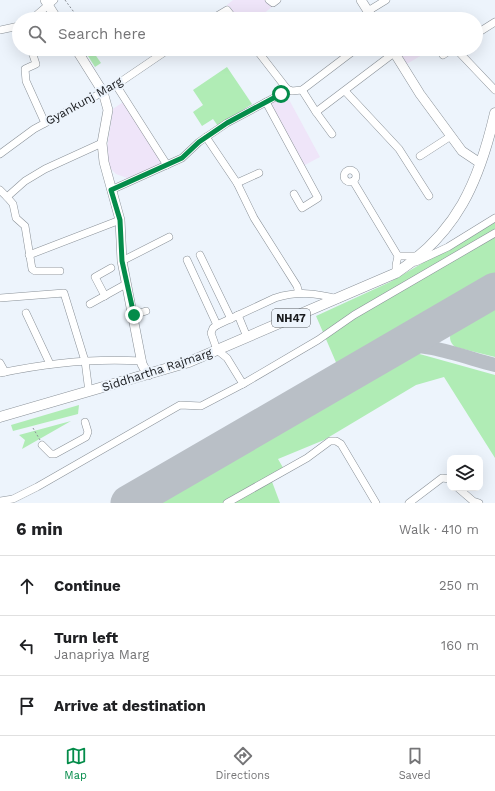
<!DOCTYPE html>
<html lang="en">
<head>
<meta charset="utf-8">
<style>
	:root { --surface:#fff; --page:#f2f2f2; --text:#202124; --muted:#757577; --line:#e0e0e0; --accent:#048c4a }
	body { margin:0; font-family:"Work Sans",sans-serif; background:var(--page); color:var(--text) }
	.controls { position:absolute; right:12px; bottom:12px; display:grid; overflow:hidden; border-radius:8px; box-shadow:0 4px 16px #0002 }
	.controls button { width:36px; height:36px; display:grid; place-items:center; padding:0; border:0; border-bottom:1px solid var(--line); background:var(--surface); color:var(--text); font:20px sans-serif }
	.stop { position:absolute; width:12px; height:12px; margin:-9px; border:3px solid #048c4a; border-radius:50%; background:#fff }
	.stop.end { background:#048c4a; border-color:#fff; box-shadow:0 1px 4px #0008 }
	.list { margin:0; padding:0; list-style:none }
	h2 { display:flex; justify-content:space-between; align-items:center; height:52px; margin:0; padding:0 16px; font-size:17px }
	h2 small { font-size:13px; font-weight:400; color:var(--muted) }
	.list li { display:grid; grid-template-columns:26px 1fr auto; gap:12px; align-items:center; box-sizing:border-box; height:60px; padding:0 16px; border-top:1px solid var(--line) }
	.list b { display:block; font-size:15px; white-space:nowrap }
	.list p { margin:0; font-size:13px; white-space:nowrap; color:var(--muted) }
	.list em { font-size:13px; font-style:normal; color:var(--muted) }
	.icon { flex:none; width:22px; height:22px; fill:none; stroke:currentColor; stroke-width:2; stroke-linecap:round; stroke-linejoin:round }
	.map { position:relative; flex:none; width:495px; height:503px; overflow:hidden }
	.search { position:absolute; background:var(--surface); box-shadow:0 4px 16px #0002; left:12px; right:12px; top:12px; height:44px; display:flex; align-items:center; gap:10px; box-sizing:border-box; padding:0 14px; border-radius:22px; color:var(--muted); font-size:15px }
	.sheet { height:232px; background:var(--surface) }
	nav { display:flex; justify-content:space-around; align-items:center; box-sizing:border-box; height:56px; border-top:1px solid var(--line); background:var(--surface); font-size:11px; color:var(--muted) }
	nav a { display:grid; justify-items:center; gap:2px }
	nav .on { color:var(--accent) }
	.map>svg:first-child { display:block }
</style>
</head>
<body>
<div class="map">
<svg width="495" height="503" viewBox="0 0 495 503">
	<rect width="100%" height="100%" fill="#edf4fc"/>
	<!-- education -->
	<g fill="#efe5f9">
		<path d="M233,0H269L273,6L262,15L265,19H237L227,5Z"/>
		<path d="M408,49H418L422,55L405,65L399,55Z"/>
		<path d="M286,94L320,157L303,166L267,103Z"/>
		<path d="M126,100L165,163L130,179L116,174L109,167L107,148L113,109Z"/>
	</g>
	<!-- green -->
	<g fill="#b0ecb5">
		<path d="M94,53L101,63L95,67L88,56Z"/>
		<path d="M227,67L252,104L218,126L213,119L202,126L193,112L203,105L193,90Z"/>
		<path d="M495,221V276L338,367L316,316L390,282Z"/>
		<path d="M495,304V357L455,347C449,342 449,336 452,329Z"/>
		<path d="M416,353L495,375V458L444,377L416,385L324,440L278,459L285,471L271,479L280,503H154Z"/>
		<path d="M79,405L78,414L13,431L11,425Z"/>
		<path d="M71,421L22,449L25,440L19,435Z"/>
	</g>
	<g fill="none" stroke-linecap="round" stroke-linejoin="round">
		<!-- taxiway -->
		<path stroke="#b9bfc6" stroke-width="14" d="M399,346C422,341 470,359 495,365"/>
		<!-- runway -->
		<path stroke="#b9bfc6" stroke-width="35" d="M128,503L495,290"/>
		<defs>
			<g id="minor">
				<path d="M269,0L273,3L277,0"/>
				<path d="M368,11L386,0"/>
				<path d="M32,19L54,0"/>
				<path d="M212,19L227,10L234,19"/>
				<path d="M0,30L19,26"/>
				<path d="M476,34L495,22"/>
				<path d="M31,49L36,64L25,69L26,81L45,123"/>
				<path d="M256,49L287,89L292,91L302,90L356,49"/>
				<path d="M456,49L495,90"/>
				<path d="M79,55L94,49"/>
				<path d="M443,55L452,49"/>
				<path d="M116,85L167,165"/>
				<path d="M302,90L316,112"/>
				<path d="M345,91L399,149L429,196"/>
				<path d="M266,102L318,198L302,208L294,194"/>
				<path d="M332,134L316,112L394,53"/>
				<path d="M206,137L237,183L254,218L297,286L299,293"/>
				<path d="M0,154L34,129L116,85L169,49"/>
				<path d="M420,156L451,136"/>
				<circle cx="350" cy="176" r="6"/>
				<path d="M353,181L398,256L396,265V273"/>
				<path d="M237,183L259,173"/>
				<path d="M0,190L7,197L25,181L45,169L102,143"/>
				<path d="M111,190L182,158L199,142L227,123L281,94L287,89"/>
				<path d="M7,197L13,204L16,218L25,226L32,269L35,271H60"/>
				<path d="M29,255L120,220"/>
				<path d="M200,255L231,319"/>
				<path d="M398,256H418"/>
				<path d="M187,260L217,325"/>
				<path d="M122,261L169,237"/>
				<path d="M416,262L448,247L495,218"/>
				<path d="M105,296L95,277L111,268"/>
				<path d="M0,298L64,293L85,361L89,392"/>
				<path d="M338,299C316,293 297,291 275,298L217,325L213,328L211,333L217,350L227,358L243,384L318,340L354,315L495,233"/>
				<path d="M90,304L126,284"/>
				<path d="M26,313L50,364"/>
				<path d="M134,315L146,311"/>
				<path d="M238,315L247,337"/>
				<path d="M0,363L5,372"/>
				<path d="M0,373C47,363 94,358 142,361"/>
				<path d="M42,445L51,454H55L86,437L88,432L85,422"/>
				<path d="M458,488L473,501L479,503"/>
				<path d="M0,501L13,499L37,487L180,405L201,406L243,384"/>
				<path d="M227,503L307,458L330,441H336L341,444L376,503"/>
				<path d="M409,503L442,478L450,479"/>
			</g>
			<g id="major">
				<path d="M45,0L57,19"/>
				<path d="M361,0L373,19"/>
				<path d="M76,49L103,92L108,110L102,143L104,162L120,220L122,261L142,364L148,375"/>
				<path d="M392,49L420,94L462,151L480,163"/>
			</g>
			<path id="highway" d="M0,417L189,362L396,273C457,233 479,182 495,113"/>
		</defs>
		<!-- minor casing -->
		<use href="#minor" stroke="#8a9198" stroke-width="8"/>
		<!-- major casing -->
		<use href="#major" stroke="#8a9198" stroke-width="10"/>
		<!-- highway casing -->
		<use href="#highway" stroke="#8a9198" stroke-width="11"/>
		<!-- path -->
		<g stroke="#8c9197" stroke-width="1" stroke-dasharray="2 2" stroke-linecap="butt">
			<path d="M65,0L79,19"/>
			<path d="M33,428L40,440"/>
		</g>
		<!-- minor -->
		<use href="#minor" stroke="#fff" stroke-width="7"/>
		<!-- major -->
		<use href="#major" stroke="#fff" stroke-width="9"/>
		<!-- highway -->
		<use href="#highway" stroke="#fff" stroke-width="10"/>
	</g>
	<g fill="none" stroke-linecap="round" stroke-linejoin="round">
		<!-- route -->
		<path stroke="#048c4a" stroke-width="5" d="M134,315L122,261L120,220L111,190L182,158L199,142L227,123L281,94"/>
	</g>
	<g text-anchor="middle" stroke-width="4" stroke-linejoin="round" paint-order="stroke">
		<!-- shield labels -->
		<rect fill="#edf4fc" stroke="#595c61" stroke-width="1" x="272" y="309" width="38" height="18" rx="3"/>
		<g font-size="11" font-weight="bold" fill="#191b1e">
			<text x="291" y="322">NH47</text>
		</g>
		<!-- street labels -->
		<g font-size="12" fill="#191b1e" stroke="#edf4fc">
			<text transform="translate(84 101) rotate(-29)" y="4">Gyankunj Marg</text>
			<text transform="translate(157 370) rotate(-18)" y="4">Siddhartha Rajmarg</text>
		</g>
	</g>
</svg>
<div class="controls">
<button><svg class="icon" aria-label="layers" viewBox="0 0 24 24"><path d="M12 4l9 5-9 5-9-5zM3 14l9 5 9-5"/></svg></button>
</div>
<div class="stop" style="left:281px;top:94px"></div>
<div class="stop end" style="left:134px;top:315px"></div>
<div class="search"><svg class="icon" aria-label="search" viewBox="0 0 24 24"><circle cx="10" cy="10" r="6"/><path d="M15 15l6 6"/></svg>Search here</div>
</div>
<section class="sheet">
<h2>6 min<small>Walk · 410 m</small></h2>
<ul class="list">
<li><svg class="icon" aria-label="ahead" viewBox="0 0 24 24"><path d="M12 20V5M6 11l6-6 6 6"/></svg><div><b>Continue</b></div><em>250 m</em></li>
<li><svg class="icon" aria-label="left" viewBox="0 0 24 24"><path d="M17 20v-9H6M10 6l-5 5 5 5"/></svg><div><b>Turn left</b><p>Janapriya Marg</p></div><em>160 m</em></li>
<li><svg class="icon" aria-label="arrive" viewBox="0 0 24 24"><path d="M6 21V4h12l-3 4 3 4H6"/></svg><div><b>Arrive at destination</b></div></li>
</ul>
</section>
<nav>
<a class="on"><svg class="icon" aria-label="map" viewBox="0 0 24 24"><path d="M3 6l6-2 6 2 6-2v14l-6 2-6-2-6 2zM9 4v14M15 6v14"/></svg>Map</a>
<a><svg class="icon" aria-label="directions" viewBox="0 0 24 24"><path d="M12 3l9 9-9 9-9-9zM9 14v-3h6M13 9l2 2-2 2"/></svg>Directions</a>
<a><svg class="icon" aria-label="saved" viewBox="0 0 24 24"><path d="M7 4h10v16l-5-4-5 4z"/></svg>Saved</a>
</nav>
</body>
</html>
